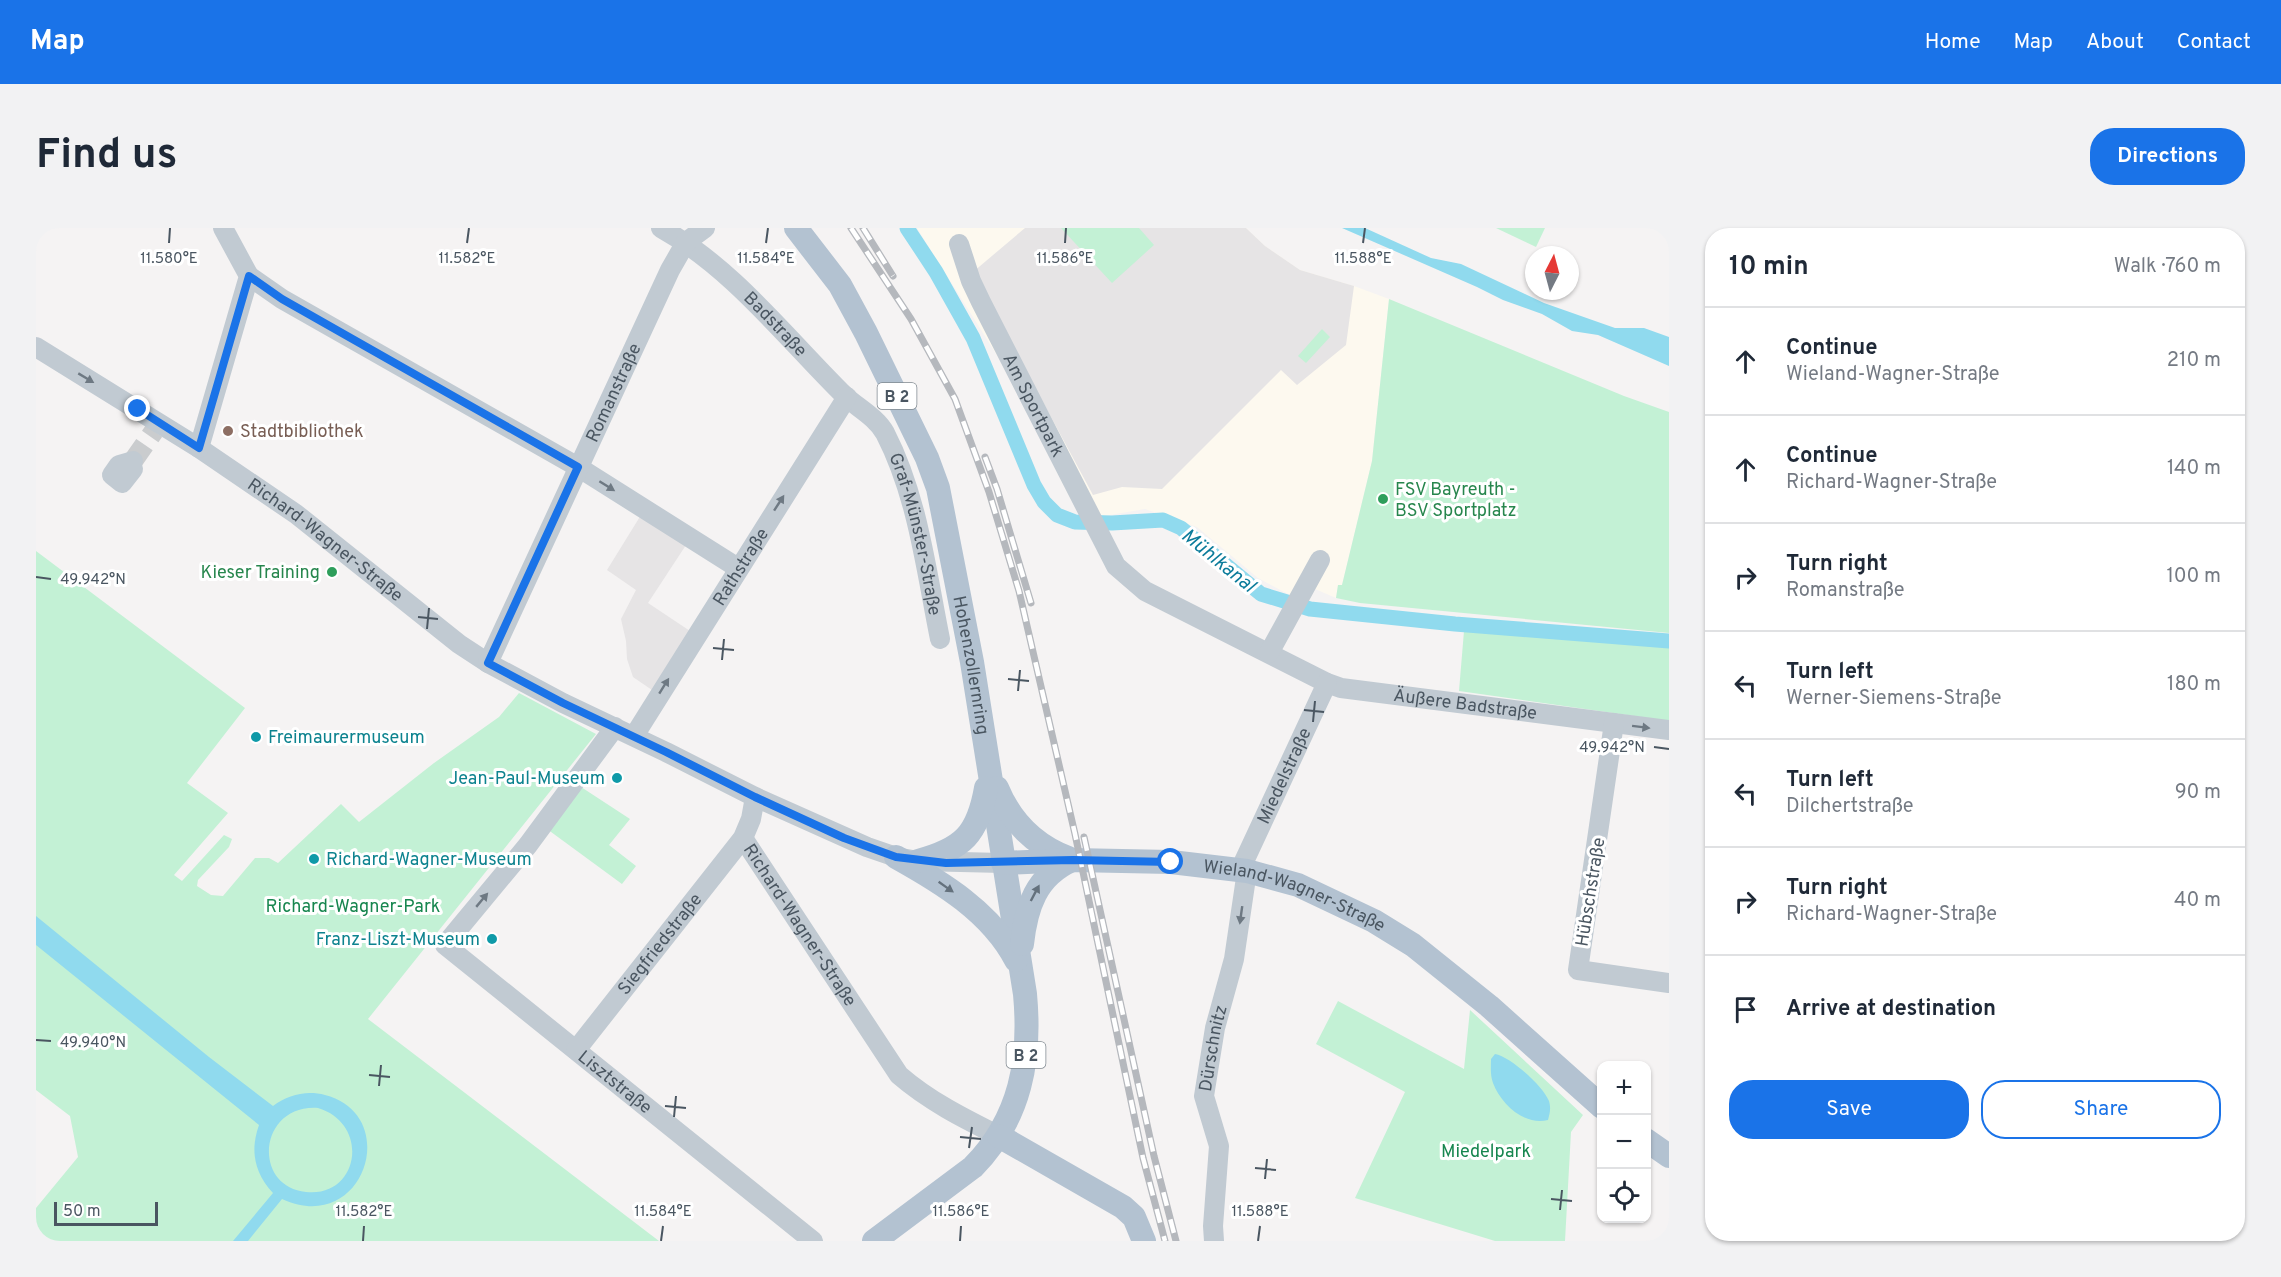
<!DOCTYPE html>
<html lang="en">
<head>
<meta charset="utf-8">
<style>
	:root { --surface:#fff; --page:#f2f2f3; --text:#1f2937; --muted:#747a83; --line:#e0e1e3; --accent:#1a73e8 }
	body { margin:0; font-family:Overpass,sans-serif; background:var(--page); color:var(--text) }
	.controls { position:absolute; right:18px; bottom:18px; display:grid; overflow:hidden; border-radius:12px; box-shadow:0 2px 4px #0004 }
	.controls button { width:54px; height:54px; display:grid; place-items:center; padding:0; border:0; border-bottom:2px solid var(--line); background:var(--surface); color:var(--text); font:30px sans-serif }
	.compass { position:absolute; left:1489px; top:18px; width:54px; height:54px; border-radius:50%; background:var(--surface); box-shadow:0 2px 4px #0004; rotate:6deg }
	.scale { position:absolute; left:18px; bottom:15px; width:104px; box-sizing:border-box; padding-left:6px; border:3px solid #4a5661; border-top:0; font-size:16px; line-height:21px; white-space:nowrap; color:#4a5661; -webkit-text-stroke:4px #fff; paint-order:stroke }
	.stop { position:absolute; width:18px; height:18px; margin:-14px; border:4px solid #1a73e8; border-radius:50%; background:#fff }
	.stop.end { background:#1a73e8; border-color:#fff; box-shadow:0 2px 6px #0008 }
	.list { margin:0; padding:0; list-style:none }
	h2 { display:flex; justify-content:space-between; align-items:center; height:78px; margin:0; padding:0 24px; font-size:26px }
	h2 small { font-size:20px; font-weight:400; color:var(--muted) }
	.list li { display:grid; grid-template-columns:39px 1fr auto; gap:18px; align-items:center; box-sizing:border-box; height:108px; padding:0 24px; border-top:2px solid var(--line) }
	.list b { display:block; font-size:22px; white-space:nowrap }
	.list p { margin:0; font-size:20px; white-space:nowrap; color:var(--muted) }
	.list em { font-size:20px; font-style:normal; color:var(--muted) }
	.actions { display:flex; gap:12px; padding:18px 24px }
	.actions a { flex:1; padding:14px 0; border:2px solid var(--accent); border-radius:24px; text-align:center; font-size:21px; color:var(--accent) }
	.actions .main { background:var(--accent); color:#fff }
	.icon { flex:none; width:33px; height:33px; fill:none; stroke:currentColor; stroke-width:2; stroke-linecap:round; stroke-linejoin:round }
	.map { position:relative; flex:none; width:1633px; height:1013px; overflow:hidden; border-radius:24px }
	header { display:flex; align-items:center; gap:36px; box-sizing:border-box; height:84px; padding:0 30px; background:var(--accent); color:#fff }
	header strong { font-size:28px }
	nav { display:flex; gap:33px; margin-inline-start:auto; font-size:21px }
	.intro { display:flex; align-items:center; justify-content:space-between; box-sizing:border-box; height:144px; padding:0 36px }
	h1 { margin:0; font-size:42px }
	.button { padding:15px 27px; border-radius:24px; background:var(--accent); color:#fff; font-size:21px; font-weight:700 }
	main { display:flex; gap:36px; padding:0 36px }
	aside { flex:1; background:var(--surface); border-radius:24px; box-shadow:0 2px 4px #0004 }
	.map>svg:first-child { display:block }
</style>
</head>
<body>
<header>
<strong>Map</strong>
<nav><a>Home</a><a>Map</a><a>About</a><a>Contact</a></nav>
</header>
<div class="intro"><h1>Find us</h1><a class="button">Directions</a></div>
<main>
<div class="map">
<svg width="1633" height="1013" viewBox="0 0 1633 1013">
	<rect width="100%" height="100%" fill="#f5f3f3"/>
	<!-- commercial -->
	<path fill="#fdf9ef" d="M881,0H1210L1229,18L1264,42L1318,58L1353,71L1336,233L1306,357H1302L1300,370L1279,361L1269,375L1222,350L1161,299L1109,281L1068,288L1035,272L969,140Z"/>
	<!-- education -->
	<g fill="#e6e4e5">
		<path d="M989,0H1210L1229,18L1264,42L1318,58L1310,117L1261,157L1245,142L1126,261L1086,259L1057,267L937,44Z"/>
		<path d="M605,287L650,317L612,375L654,403L616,462L597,449L591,431L590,413L585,391L600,362L571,342Z"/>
	</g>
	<!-- green -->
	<g fill="#c3f1d5">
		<path d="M1025,0H1103L1118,17L1076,55Z"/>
		<path d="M1460,0H1509L1500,19Z"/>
		<path d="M1353,71L1588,168L1633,184V405L1324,375L1300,370L1302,357H1306L1336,233Z"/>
		<path d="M1286,101L1294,109L1270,135L1262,128Z"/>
		<path d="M0,323L209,480L151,555L192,585L138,647L146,653L188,607L196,611L193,619L162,652L161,658L175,667L187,668L219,630H233L242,635L305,576L323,594L398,535L463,489L483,465L560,506L332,791L623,1013H0V980L42,929L34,888L0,862Z"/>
		<path d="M1428,403L1633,418V493L1423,463Z"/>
		<path d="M542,557L594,591L573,617L600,638L586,656L511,601Z"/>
		<path d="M1302,773L1428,841L1434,782L1547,887L1535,904L1529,1013H1459L1319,970L1369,864L1280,816Z"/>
	</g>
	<!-- water -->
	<g fill="#90daee" fill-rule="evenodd">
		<path d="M1306,0H1329L1395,30L1425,36L1508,75L1579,100H1608L1633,109V138L1562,107L1536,103L1506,86L1467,72L1441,59Z"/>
		<path d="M0,688L173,829L237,878C252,867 270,862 289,867C367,887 328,1009 246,971L212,1013H197L237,965C218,945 214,922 223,897L0,717ZM282,880C335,896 323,970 270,964C215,958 223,876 282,880Z"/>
		<path d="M1459,826C1475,829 1507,858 1513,873C1515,880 1514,885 1512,892C1488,898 1465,876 1457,855C1454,847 1455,839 1455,831Z"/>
	</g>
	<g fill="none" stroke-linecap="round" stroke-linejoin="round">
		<!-- canal -->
		<path stroke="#90daee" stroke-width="15" d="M871,0L900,44L937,110L998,257L1008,274L1021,287L1039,294L1076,295L1127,292L1145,300L1225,366L1274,381L1419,396L1633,413"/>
		<!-- minor-tunnel -->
		<path stroke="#caccce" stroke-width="20" stroke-dasharray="20 10" stroke-linecap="butt" d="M97,233L118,203"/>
		<!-- minor -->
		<g stroke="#c1cad2" stroke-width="20">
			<path id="s1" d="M625,0C698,41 750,110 809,168C822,180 840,189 849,205C882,269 890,342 904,411"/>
			<path id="s2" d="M923,16L935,53L945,74L1080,338L1109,363L1291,455L1305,460L1633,502"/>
			<path d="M213,48L246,71L542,239L702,340"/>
			<path id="s3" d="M0,119L163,220L260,286L423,416L452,435L527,475L630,524L719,569L831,619L860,629L882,633L967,635"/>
			<path d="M163,220L213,48L187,0"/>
			<path d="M97,233L94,238L97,241L86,255L76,247L83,237Z"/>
			<path d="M1233,425L1284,332"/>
			<path id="s4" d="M452,435L634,42L650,14L669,0"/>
			<path d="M1578,495L1542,742L1633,755"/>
			<path id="s5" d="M579,499L492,617L409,717L777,1013"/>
			<path id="s6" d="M598,508L811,169"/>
			<path id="s7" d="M707,610L863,847C893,873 927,890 963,908"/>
			<path id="s8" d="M1204,642L1291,455"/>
			<path id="s9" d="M540,822L707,610L715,591L719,569"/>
			<path id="s10" d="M1178,1013L1177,998L1183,918L1168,868L1179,800L1198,731L1211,643"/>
		</g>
		<!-- major -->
		<g stroke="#b3c2d1" stroke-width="24">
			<path id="s11" d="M760,0L804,57L830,105L891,230L902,260L936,434L989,766C995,831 985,890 937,939L838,1013"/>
			<path d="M961,560C975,594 998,617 1032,630"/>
			<path d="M860,629C905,654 955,684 980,732"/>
			<path d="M882,633C927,621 942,606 950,560"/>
			<path id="s12" d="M967,635L1037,632L1135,634L1211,643L1262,657L1338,693L1377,717L1453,778L1566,879"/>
			<path d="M986,716C990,679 1000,648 1036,632"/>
			<path d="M963,908L1087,979L1098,989L1108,1013"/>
			<path d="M1610,912L1633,928"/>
		</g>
		<defs>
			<g id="rail">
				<path d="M815,0L875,91L919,171L953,264L983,363L1039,606L1107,930L1129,1013"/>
				<path d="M827,0L857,48"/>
				<path d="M949,229L961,261L995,375"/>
				<path d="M1048,609L1118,928L1140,1013"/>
			</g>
		</defs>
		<!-- rail casing -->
		<use href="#rail" stroke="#b5b8bd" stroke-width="7"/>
		<!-- rail -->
		<use href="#rail" stroke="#fff" stroke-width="4.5" stroke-dasharray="14" stroke-linecap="butt"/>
	</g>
	<!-- one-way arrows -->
	<defs><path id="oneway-solid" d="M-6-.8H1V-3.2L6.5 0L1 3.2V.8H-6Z" transform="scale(1.5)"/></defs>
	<g fill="#6e7983">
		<use href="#oneway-solid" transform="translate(50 150) rotate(31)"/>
		<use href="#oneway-solid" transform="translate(571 258) rotate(32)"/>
		<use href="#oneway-solid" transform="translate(743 275) rotate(-57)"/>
		<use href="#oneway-solid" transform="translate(628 458) rotate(-58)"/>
		<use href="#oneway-solid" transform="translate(1605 499) rotate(7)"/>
		<use href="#oneway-solid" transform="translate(446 672) rotate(-50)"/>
		<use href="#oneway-solid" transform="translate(1205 687) rotate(98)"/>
	</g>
	<g fill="#64717d">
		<use href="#oneway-solid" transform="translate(910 659) rotate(35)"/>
		<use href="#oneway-solid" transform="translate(999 665) rotate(-62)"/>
	</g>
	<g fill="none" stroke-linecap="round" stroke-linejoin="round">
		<!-- route -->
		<path stroke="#1a73e8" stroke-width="8" d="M102,181L163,220L213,48L246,71L542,239L452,435L527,475L630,524L719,569L808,610L860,629L910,635L1037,632L1135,634"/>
	</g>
	<!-- ticks -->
	<path fill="none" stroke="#4a5661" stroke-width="2" d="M133,15L134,0M431,15L433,0M730,15L732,0M1029,15L1030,0M1327,15L1329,0M0,349L15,351M382,389L402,391M391,401L393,380M677,420L698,422M686,432L688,411M972,451L993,453M982,463L984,442M1268,482L1288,484M1277,494L1279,473M1618,519L1633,521M0,812L15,813M333,847L354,849M343,858L345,837M629,878L650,880M638,889L640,868M924,909L945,911M933,920L936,899M1219,940L1240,942M1229,951L1231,931M1515,971L1536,973M1524,982L1526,962M327,1013L328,998M625,1013L627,998M924,1013L925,998M1222,1013L1224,998"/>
	<!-- markers -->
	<circle fill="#8d6e63" stroke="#fff" stroke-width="2" cx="192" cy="203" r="6"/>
	<g fill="#2e9e5b" stroke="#fff" stroke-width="2">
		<circle cx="1347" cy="271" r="6"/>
		<circle cx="296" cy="344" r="6"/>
	</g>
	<g fill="#0f9aa8" stroke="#fff" stroke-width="2">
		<circle cx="220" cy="509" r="6"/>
		<circle cx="581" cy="550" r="6"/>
		<circle cx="278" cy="631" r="6"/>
		<circle cx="456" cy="711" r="6"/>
	</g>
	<g text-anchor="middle" stroke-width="6" stroke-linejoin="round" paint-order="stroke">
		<!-- shield labels -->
		<g fill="#fff" stroke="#808990" stroke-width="1.5">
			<rect x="841.5" y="155" width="39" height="26" rx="4.5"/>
			<rect x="970.5" y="814" width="39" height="26" rx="4.5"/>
		</g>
		<g font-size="16" font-weight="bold" fill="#4a5661">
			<text x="861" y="174">B 2</text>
			<text x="990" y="833">B 2</text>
		</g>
		<!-- street labels -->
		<g font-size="18" fill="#4a5661" stroke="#fff">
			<text dy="6" stroke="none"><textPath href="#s1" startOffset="150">Badstraße</textPath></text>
			<text dy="6" stroke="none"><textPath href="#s4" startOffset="298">Romanstraße</textPath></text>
			<text dy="6" stroke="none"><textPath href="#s2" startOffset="178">Am Sportpark</textPath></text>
			<text dy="6" stroke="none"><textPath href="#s1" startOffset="411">Graf-Münster-Straße</textPath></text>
			<text dy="6" stroke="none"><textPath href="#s3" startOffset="348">Richard-Wagner-Straße</textPath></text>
			<text dy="6" stroke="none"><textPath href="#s6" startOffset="200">Rathstraße</textPath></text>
			<text dy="6" stroke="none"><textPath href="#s11" startOffset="478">Hohenzollernring</textPath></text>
			<text dy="6" stroke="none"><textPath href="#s2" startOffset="741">Äußere Badstraße</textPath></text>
			<text dy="6" stroke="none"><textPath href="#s8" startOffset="104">Miedelstraße</textPath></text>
			<text transform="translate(1554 664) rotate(-81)" y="6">Hübschstraße</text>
			<text dy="6" stroke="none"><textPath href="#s12" startOffset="297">Wieland-Wagner-Straße</textPath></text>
			<text dy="6" stroke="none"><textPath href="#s7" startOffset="104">Richard-Wagner-Straße</textPath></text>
			<text dy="6" stroke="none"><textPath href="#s9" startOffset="135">Siegfriedstraße</textPath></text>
			<text dy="6" stroke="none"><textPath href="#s10" startOffset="196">Dürschnitz</textPath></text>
			<text dy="6" stroke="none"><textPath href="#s5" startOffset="495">Lisztstraße</textPath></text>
		</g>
		<!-- education labels -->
		<g font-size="18" fill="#785e54" stroke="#fff" text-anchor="start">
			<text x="204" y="209">Stadtbibliothek</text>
		</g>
		<!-- leisure labels -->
		<g font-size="18" fill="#27864d" stroke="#fff" text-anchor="start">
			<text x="1359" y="267">FSV Bayreuth -<tspan x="1359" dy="21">BSV Sportplatz</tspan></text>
			<text x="284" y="350" text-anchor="end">Kieser Training</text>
		</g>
		<!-- culture labels -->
		<g font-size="18" fill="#0d838f" stroke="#fff" text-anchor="start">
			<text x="232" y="515">Freimaurermuseum</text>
			<text x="569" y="556" text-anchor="end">Jean-Paul-Museum</text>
			<text x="290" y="637">Richard-Wagner-Museum</text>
			<text x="444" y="717" text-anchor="end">Franz-Liszt-Museum</text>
		</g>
		<!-- park labels -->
		<g font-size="18" fill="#17864f" stroke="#fff">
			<text x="317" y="684">Richard-Wagner-Park</text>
			<text x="1450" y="929">Miedelpark</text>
		</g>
		<!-- water labels -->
		<g font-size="20" font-style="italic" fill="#0c7c9b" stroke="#fff">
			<text transform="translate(1183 332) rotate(39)" y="7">Mühlkanal</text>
		</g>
	</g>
	<g font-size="15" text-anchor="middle" fill="#4a5661" stroke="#fff" stroke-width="6" stroke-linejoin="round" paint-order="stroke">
		<text x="133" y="35">11.580°E</text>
		<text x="431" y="35">11.582°E</text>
		<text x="730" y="35">11.584°E</text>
		<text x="1029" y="35">11.586°E</text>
		<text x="1327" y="35">11.588°E</text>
		<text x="57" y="356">49.942°N</text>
		<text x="1576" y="524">49.942°N</text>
		<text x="57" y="819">49.940°N</text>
		<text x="328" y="988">11.582°E</text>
		<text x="627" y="988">11.584°E</text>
		<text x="925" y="988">11.586°E</text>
		<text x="1224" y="988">11.588°E</text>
	</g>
</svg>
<div class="controls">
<button>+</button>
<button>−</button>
<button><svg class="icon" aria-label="locate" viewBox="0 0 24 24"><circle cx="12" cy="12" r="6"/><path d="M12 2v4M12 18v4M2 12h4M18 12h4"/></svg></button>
</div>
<svg class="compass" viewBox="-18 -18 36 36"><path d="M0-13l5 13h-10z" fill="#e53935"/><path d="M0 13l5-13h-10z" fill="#747a83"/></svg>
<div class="scale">50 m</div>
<div class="stop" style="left:1135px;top:634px"></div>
<div class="stop end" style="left:102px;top:181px"></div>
</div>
<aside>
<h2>10 min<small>Walk · 760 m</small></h2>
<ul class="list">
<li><svg class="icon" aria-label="ahead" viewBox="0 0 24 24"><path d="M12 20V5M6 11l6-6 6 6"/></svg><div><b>Continue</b><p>Wieland-Wagner-Straße</p></div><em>210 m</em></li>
<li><svg class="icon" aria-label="ahead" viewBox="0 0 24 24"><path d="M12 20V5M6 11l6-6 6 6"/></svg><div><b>Continue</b><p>Richard-Wagner-Straße</p></div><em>140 m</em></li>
<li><svg class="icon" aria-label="right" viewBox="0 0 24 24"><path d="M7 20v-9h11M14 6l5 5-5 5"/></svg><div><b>Turn right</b><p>Romanstraße</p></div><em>100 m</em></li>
<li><svg class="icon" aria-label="left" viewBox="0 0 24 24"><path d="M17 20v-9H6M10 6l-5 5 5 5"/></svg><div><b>Turn left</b><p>Werner-Siemens-Straße</p></div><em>180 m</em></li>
<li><svg class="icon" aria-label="left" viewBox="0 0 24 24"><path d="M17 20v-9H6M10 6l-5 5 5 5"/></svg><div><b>Turn left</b><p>Dilchertstraße</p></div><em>90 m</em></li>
<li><svg class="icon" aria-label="right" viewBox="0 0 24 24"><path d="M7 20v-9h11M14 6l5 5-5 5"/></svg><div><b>Turn right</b><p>Richard-Wagner-Straße</p></div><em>40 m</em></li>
<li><svg class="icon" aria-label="arrive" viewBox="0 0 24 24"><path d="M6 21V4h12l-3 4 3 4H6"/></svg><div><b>Arrive at destination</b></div></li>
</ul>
<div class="actions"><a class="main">Save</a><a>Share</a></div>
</aside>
</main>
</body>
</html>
